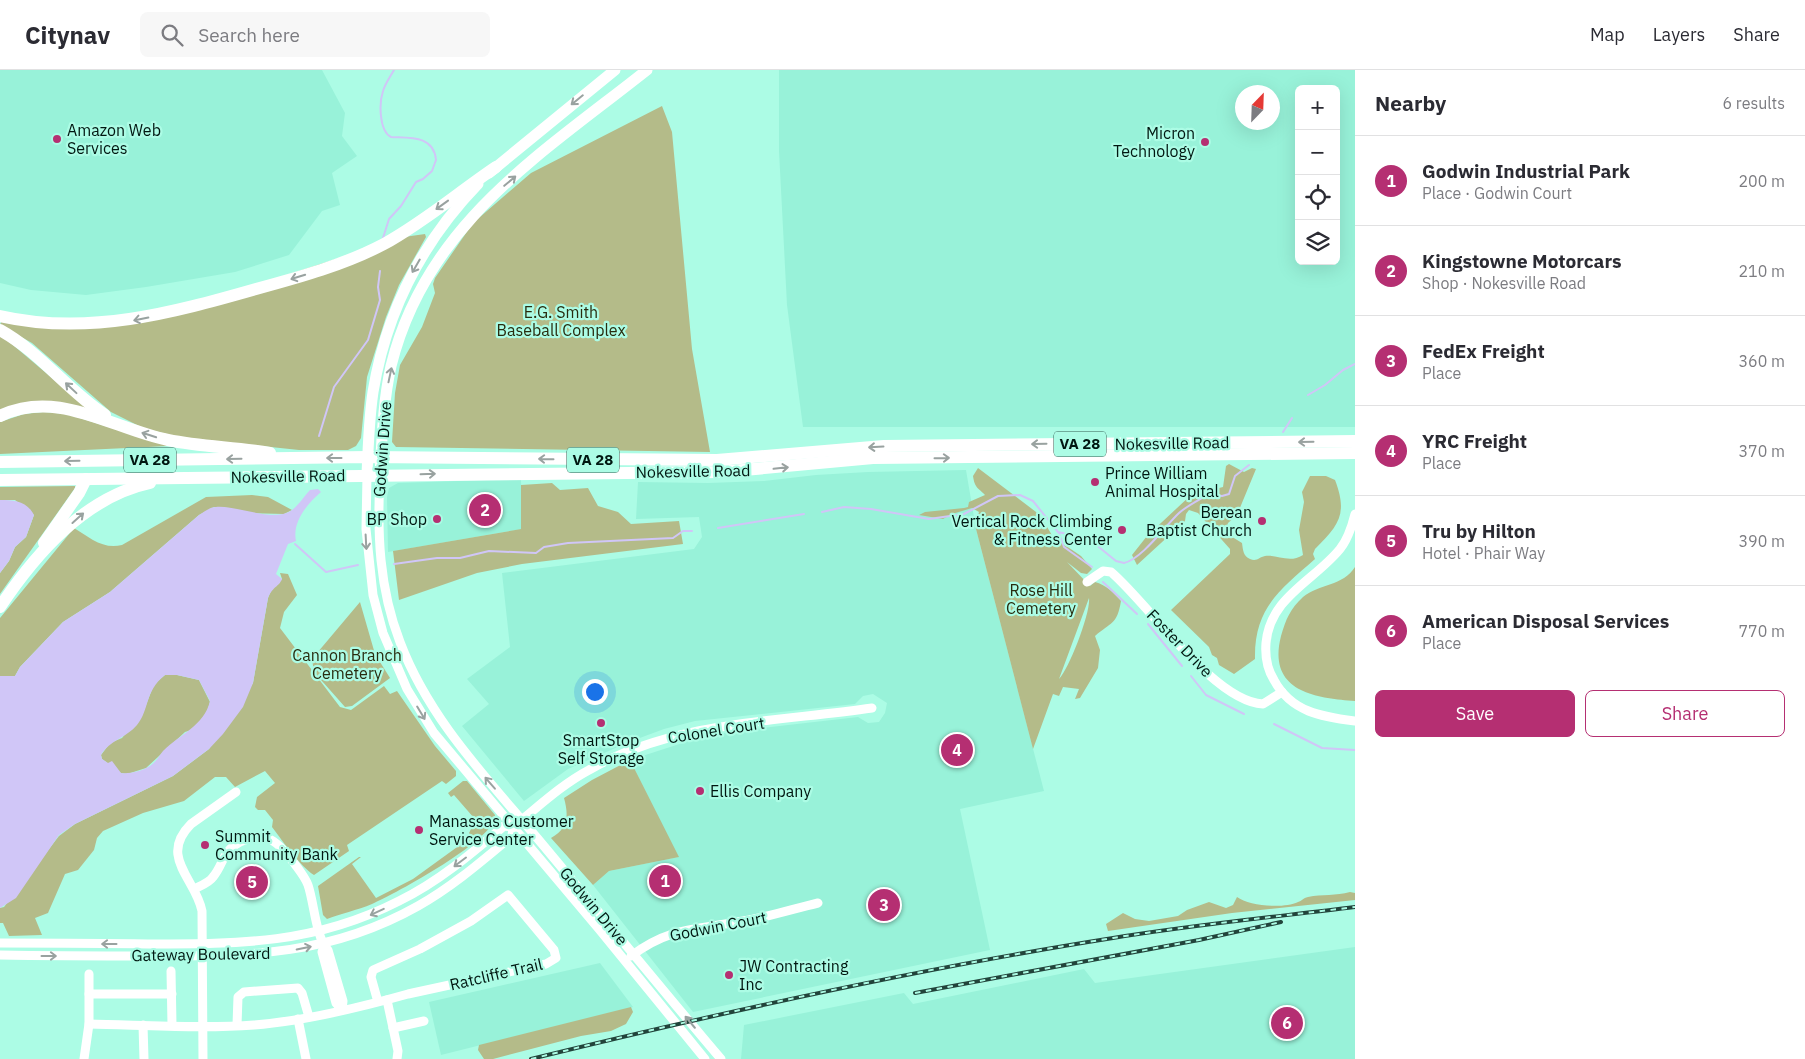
<!DOCTYPE html>
<html lang="en">
<head>
<meta charset="utf-8">
<style>
	:root { --surface:#fff; --page:#f7f7f7; --text:#2b2b33; --muted:#7c7c81; --line:#e1e1e2; --accent:#b52f72 }
	body { margin:0; font-family:"IBM Plex Sans",sans-serif; background:var(--page); color:var(--text) }
	.controls { position:absolute; right:15px; top:15px; display:grid; overflow:hidden; border-radius:8px; box-shadow:0 5px 20px #0002 }
	.controls button { width:45px; height:45px; display:grid; place-items:center; padding:0; border:0; border-bottom:1px solid var(--line); background:var(--surface); color:var(--text); font:25px sans-serif }
	.compass { position:absolute; left:1235px; top:15px; width:45px; height:45px; border-radius:50%; background:var(--surface); box-shadow:0 5px 20px #0002; rotate:23deg }
	.you { position:absolute; left:594px; top:621px; width:18px; height:18px; margin:-12px; border:4px solid #fff; border-radius:50%; background:#1a73e8; box-shadow:0 0 0 8px #1a73e833 }
	.badge { display:grid; place-items:center; width:32px; height:32px; border-radius:50%; background:var(--accent); color:#fff; font-size:16px; font-weight:700 }
	.pin { position:absolute; translate:-50% -50%; border:2px solid #fff; box-shadow:0 1px 5px #0006 }
	.list { margin:0; padding:0; list-style:none }
	h2 { display:flex; justify-content:space-between; align-items:center; height:65px; margin:0; padding:0 20px; font-size:21px }
	h2 small { font-size:16px; font-weight:400; color:var(--muted) }
	.list li { display:grid; grid-template-columns:32px 1fr auto; gap:15px; align-items:center; box-sizing:border-box; height:90px; padding:0 20px; border-top:1px solid var(--line) }
	.list b { display:block; font-size:19px; white-space:nowrap }
	.list p { margin:0; font-size:16px; white-space:nowrap; color:var(--muted) }
	.list em { font-size:16px; font-style:normal; color:var(--muted) }
	.actions { display:flex; gap:10px; padding:15px 20px }
	.actions a { flex:1; padding:11px 0; border:1px solid var(--accent); border-radius:8px; text-align:center; font-size:18px; color:var(--accent) }
	.actions .main { background:var(--accent); color:#fff }
	.icon { flex:none; width:28px; height:28px; fill:none; stroke:currentColor; stroke-width:2; stroke-linecap:round; stroke-linejoin:round }
	.map { position:relative; flex:none; width:1355px; height:989px; overflow:hidden }
	header { display:flex; align-items:center; gap:30px; box-sizing:border-box; height:70px; padding:0 25px; background:var(--surface); border-bottom:1px solid var(--line) }
	header strong { font-size:24px }
	nav { display:flex; gap:28px; margin-inline-start:auto; font-size:18px }
	.search { width:350px; height:45px; background:var(--page); display:flex; align-items:center; gap:12px; box-sizing:border-box; padding:0 18px; border-radius:8px; color:var(--muted); font-size:19px }
	main { display:flex }
	aside { flex:1; background:var(--surface) }
	.map>svg:first-child { display:block }
</style>
</head>
<body>
<header>
<strong>Citynav</strong>
<div class="search"><svg class="icon" aria-label="search" viewBox="0 0 24 24"><circle cx="10" cy="10" r="6"/><path d="M15 15l6 6"/></svg>Search here</div>
<nav><a>Map</a><a>Layers</a><a>Share</a></nav>
</header>
<main>
<div class="map">
<svg width="1355" height="989" viewBox="0 0 1355 989">
	<rect width="100%" height="100%" fill="#acfce5"/>
	<!-- built -->
	<g fill="#98f2d9" fill-rule="evenodd">
		<path d="M0,0H322L345,43L342,66L357,86L332,103L340,135L322,141L289,185L235,202L146,217L86,225L31,220L0,213Z"/>
		<path d="M779,0H1355V357H803L787,235L779,81ZM1299,19H1336V191H1299ZM1242,22H1272V52H1242Z"/>
		<path d="M966,400L976,459L1044,721L960,739L990,880L693,942L593,815L609,801L678,787L630,690L698,668L735,661L858,647L868,653L879,652L885,643L887,633L873,624L863,626L855,634L695,651L664,659L629,672L568,699L524,731L462,656L489,634L467,609L510,577L502,503L694,479L702,467L699,447L636,449L638,412L708,413L764,411L816,405L868,402Z"/>
		<path d="M521,409L522,459L388,482L387,427L389,418L398,413Z"/>
		<path d="M1355,877V989H741L744,955L904,923L913,934L1084,899L1095,913Z"/>
		<path d="M600,893L633,937L441,985L429,932Z"/>
	</g>
	<!-- green -->
	<g fill="#b4bb89" fill-rule="evenodd">
		<path d="M662,36L672,62L692,279L710,382L396,377L392,372L395,323L400,295L422,257L435,223L433,214L435,208L473,153L531,103Z"/>
		<path d="M425,164L426,167L399,215L386,247L367,307L361,368L356,376L348,380H299L178,367L143,358L111,342L32,273L0,255L2,250L138,253L404,167Z"/>
		<path d="M0,264L85,336V339L0,343Z"/>
		<path d="M44,342L67,344L169,376L0,384V352L24,344Z"/>
		<path d="M1229,394L1244,402L1252,398L1256,399L1237,445L1228,453L1226,459L1229,465L1242,473C1243,480 1243,486 1250,489C1257,492 1259,487 1265,486C1277,484 1289,494 1303,485L1299,460L1304,432L1302,422L1310,406H1326L1335,410C1348,444 1339,455 1315,479L1313,484L1315,489C1280,520 1254,538 1255,589L1234,604L1219,595L1217,588L1212,585L1209,577L1171,540L1230,484V479L1198,443L1189,440L1186,444L1185,451L1137,495L1132,485L1147,466L1191,425L1223,417L1226,396Z"/>
		<path d="M978,398L1040,445L1053,467L1081,486L1092,499L1087,504L1081,503L1067,492L1090,516L1095,512C1106,515 1113,522 1121,531C1117,555 1111,552 1095,566L1100,580L1098,598L1080,628L1075,629L1079,619L1063,617L1059,626L1053,624L1033,679L976,459L975,452L979,442L972,438L952,444L943,449L919,445L925,442L964,438L968,437L969,432L985,425C978,417 975,419 973,406ZM1089,528C1091,542 1069,599 1059,609Z"/>
		<path d="M552,413L560,420L588,418L598,436L618,442L631,454L679,451L683,474L522,494L477,503L399,530L393,481L521,459V415Z"/>
		<path d="M75,416V418L0,524V503L9,491L15,477L26,467L34,445L15,430H0V417Z"/>
		<path d="M252,425L268,427L292,440L284,444L248,443L229,438L214,437L199,445L110,522L63,552L20,597L15,606H0V548L74,458C89,467 103,480 122,475L206,427Z"/>
		<path d="M1355,497V631C1314,628 1267,621 1281,566C1286,549 1290,539 1303,527C1319,514 1343,516 1355,497Z"/>
		<path d="M280,503L288,504L297,525L284,542L280,558L340,637L351,640L384,616L390,624L397,621L435,676L456,701V706L446,714L442,711L347,775L349,781L314,805C300,796 284,773 272,757L273,750L265,740H258L255,737L257,727L275,713L265,701L235,717L226,707H215L184,731L143,743L103,761L97,768L94,780L78,800L65,804L48,843L35,848L42,865L9,866L3,853H0V838L4,837L59,766L75,754L173,706L209,679L253,613L268,528L272,518L282,509Z"/>
		<path d="M360,532L375,584L390,608L352,636L345,637L314,602L312,589Z"/>
		<path d="M165,605H177L199,610L210,632L207,642L194,659L185,662L146,698L127,704L121,703L102,689L101,685L110,673L122,668L143,643L154,614Z"/>
		<path d="M630,690L679,787L609,801L593,815L551,768C568,759 569,746 564,728L592,710Z"/>
		<path d="M463,711H467L495,745C498,768 395,824 372,834C358,840 339,844 327,849L323,845L318,816L359,787H361L352,794L376,828L413,809L471,767L469,763L472,757L470,752L474,748L454,725L451,727L448,723Z"/>
		<path d="M1350,822L1355,823V830L1232,843L1108,861L1106,854L1123,843L1135,849L1149,851L1178,846L1187,840L1209,832L1226,838L1233,835L1237,827C1249,836 1283,839 1298,832C1302,831 1303,828 1308,827C1322,824 1336,826 1350,822Z"/>
		<path d="M631,937L633,942L626,954L611,961L581,966L493,989H484L478,980L479,975Z"/>
	</g>
	<!-- water -->
	<g fill="#d0c6f7" fill-rule="evenodd">
		<path d="M318,419L321,422C307,434 292,452 296,471L288,474L276,504L282,509C279,517 273,516 268,528L253,613L243,637L223,664L209,679L173,706L75,754L59,765L16,828L0,838V606H15L20,597L63,552L110,522L199,445C204,442 210,437 216,437C236,435 275,453 292,440C299,435 304,426 310,420ZM165,605H177L199,610L210,631C204,656 180,664 163,681C159,686 156,692 150,696C142,701 130,704 121,703L112,691L108,693L102,689L101,685C110,670 126,668 137,655C150,639 144,622 165,605Z"/>
		<path d="M0,430C14,430 27,431 34,445L26,467L15,477L9,491L0,503Z"/>
	</g>
	<g fill="none" stroke-linecap="round" stroke-linejoin="round">
		<!-- stream -->
		<g stroke="#d0c6f7" stroke-width="2">
			<path d="M383,168L389,149L401,136L416,112L423,109L432,101L436,90C434,65 409,68 391,67C379,61 379,33 383,21C385,14 390,7 394,0"/>
			<path d="M1308,325L1325,315L1343,300L1355,294"/>
			<path d="M1283,362L1292,348"/>
			<path d="M319,366L334,317L368,270L380,230L378,217L380,201"/>
			<path d="M822,442L844,437L871,439L929,449L964,444L998,426L1020,425L1033,431L1058,462L1089,469L1116,491L1124,493C1142,489 1165,456 1179,443C1188,435 1199,430 1209,424L1222,426L1229,424L1235,406L1249,395"/>
			<path d="M718,458L804,444"/>
			<path d="M1059,463L1064,477L1092,497"/>
			<path d="M295,474L326,502L358,495"/>
			<path d="M394,494L437,488H460L489,481L536,483L544,477L568,473L673,468L683,461H692"/>
			<path d="M1103,512L1137,544"/>
			<path d="M1148,554L1182,596"/>
			<path d="M1191,606L1206,625L1244,644"/>
			<path d="M1274,654L1322,678L1355,680"/>
		</g>
		<!-- minor -->
		<g stroke="#fff" stroke-width="9">
			<path d="M367,405L366,459L373,525L383,563L407,619L434,663L599,859L705,989"/>
			<path d="M380,405C377,463 379,518 400,572C429,649 486,707 538,769C599,842 659,916 721,989"/>
			<path d="M1355,444C1352,456 1348,469 1340,479C1314,511 1270,527 1266,573C1265,586 1267,599 1274,610C1291,642 1322,647 1355,651"/>
			<path d="M1087,512L1103,501L1111,502C1149,534 1213,631 1263,634L1282,622"/>
			<path d="M194,819C200,816 209,813 213,807C224,794 222,781 240,772C267,759 279,773 294,793C299,800 305,807 308,815C314,832 316,869 328,880L343,931L342,940L336,933L322,882L324,877"/>
			<path d="M0,873C49,873 99,873 148,874C240,874 315,874 399,831C438,812 471,784 504,756L513,757"/>
			<path d="M0,885C52,886 103,886 155,886C252,886 331,885 418,836C452,817 482,791 512,766L513,757C538,737 561,715 589,700C675,651 776,652 872,638"/>
			<path d="M631,886C671,856 697,860 743,851C768,847 793,839 818,833"/>
			<path d="M171,901L172,955"/>
			<path d="M89,924H172"/>
			<path d="M387,930L398,981L397,989"/>
			<path d="M298,949L306,989"/>
			<path d="M89,954C142,955 201,959 254,955C305,951 358,938 408,924L546,894L556,888L554,880L508,825L471,851L420,879L373,900L371,907L378,932"/>
			<path d="M143,955L144,989"/>
			<path d="M237,955L238,927L244,922L298,918L302,923L309,947"/>
			<path d="M393,958L424,951"/>
			<path d="M84,989L89,954V904"/>
			<path d="M203,989L202,841C196,809 158,787 191,754L236,722"/>
		</g>
		<!-- major -->
		<g stroke="#fff" stroke-width="11">
			<path d="M489,103L615,0"/>
			<path d="M367,405C368,378 369,349 373,322C386,243 422,172 478,114"/>
			<path d="M380,405C382,369 383,332 391,296C426,154 540,85 647,0"/>
		</g>
		<!-- highway -->
		<g stroke="#fff" stroke-width="12">
			<path d="M0,246C88,266 172,243 256,219C300,207 344,195 384,174C424,152 459,122 496,97"/>
			<path d="M0,260C40,282 67,320 105,345"/>
			<path d="M0,346C57,318 113,359 168,370C202,377 236,377 270,383"/>
			<path d="M0,392L368,387L717,390L884,376L1355,371"/>
			<path d="M0,410L722,402L873,388L1355,383"/>
			<path d="M44,473L79,423L86,409"/>
			<path d="M0,537C36,483 85,427 150,413"/>
		</g>
		<defs>
			<g id="rail">
				<path d="M915,923L1199,870L1281,852"/>
				<path d="M531,989C723,942 917,899 1113,868C1193,855 1274,847 1355,837"/>
			</g>
		</defs>
		<!-- rail casing -->
		<use href="#rail" stroke="#22443b" stroke-width="4"/>
		<!-- rail -->
		<use href="#rail" stroke="#acfce5" stroke-width="2" stroke-dasharray="5.5" stroke-linecap="butt"/>
	</g>
	<!-- one-way arrows -->
	<defs><path id="oneway-shaft" d="M-6 0H5M1.5-3L5.5 0L1.5 3" fill="none" stroke-width="1.6" stroke-linecap="round" stroke-linejoin="round" transform="scale(1.25)"/></defs>
	<g stroke="#99a2a0">
		<use href="#oneway-shaft" transform="translate(577 30) rotate(141)"/>
		<use href="#oneway-shaft" transform="translate(510 111) rotate(-40)"/>
		<use href="#oneway-shaft" transform="translate(442 135) rotate(144)"/>
		<use href="#oneway-shaft" transform="translate(416 196) rotate(120)"/>
		<use href="#oneway-shaft" transform="translate(298 207) rotate(163)"/>
		<use href="#oneway-shaft" transform="translate(141 249) rotate(169)"/>
		<use href="#oneway-shaft" transform="translate(390 305) rotate(-78)"/>
		<use href="#oneway-shaft" transform="translate(71 318) rotate(-137)"/>
		<use href="#oneway-shaft" transform="translate(149 365) rotate(-162)"/>
		<use href="#oneway-shaft" transform="translate(1306 372) rotate(179)"/>
		<use href="#oneway-shaft" transform="translate(1039 374) rotate(179)"/>
		<use href="#oneway-shaft" transform="translate(876 377) rotate(177)"/>
		<use href="#oneway-shaft" transform="translate(334 388) rotate(180)"/>
		<use href="#oneway-shaft" transform="translate(942 388) rotate(-1)"/>
		<use href="#oneway-shaft" transform="translate(234 389) rotate(179)"/>
		<use href="#oneway-shaft" transform="translate(546 389) rotate(-179)"/>
		<use href="#oneway-shaft" transform="translate(72 391) rotate(179)"/>
		<use href="#oneway-shaft" transform="translate(781 398) rotate(-6)"/>
		<use href="#oneway-shaft" transform="translate(428 404) rotate(-2)"/>
		<use href="#oneway-shaft" transform="translate(78 448) rotate(-42)"/>
		<use href="#oneway-shaft" transform="translate(366 472) rotate(87)"/>
		<use href="#oneway-shaft" transform="translate(421 643) rotate(59)"/>
		<use href="#oneway-shaft" transform="translate(490 713) rotate(-131)"/>
		<use href="#oneway-shaft" transform="translate(460 792) rotate(143)"/>
		<use href="#oneway-shaft" transform="translate(377 842) rotate(155)"/>
		<use href="#oneway-shaft" transform="translate(109 874) rotate(-180)"/>
		<use href="#oneway-shaft" transform="translate(304 878) rotate(-12)"/>
		<use href="#oneway-shaft" transform="translate(49 886)"/>
		<use href="#oneway-shaft" transform="translate(690 952) rotate(-130)"/>
	</g>
	<!-- markers -->
	<g fill="#b52f72" stroke="#acfce5" stroke-width="2">
		<circle cx="57" cy="69" r="5"/>
		<circle cx="1205" cy="72" r="5"/>
		<circle cx="1095" cy="412" r="5"/>
		<circle cx="437" cy="449" r="5"/>
		<circle cx="1262" cy="451" r="5"/>
		<circle cx="1122" cy="460" r="5"/>
		<circle cx="601" cy="653" r="5"/>
		<circle cx="700" cy="721" r="5"/>
		<circle cx="419" cy="760" r="5"/>
		<circle cx="205" cy="775" r="5"/>
		<circle cx="729" cy="905" r="5"/>
	</g>
	<g text-anchor="middle" stroke-width="4.5" stroke-linejoin="round" paint-order="stroke">
		<!-- shield labels -->
		<g fill="#acfce5" stroke="#345c51" stroke-width="1">
			<rect x="1054" y="361.5" width="52" height="25" rx="4"/>
			<rect x="124" y="377.5" width="52" height="25" rx="4"/>
			<rect x="567" y="377.5" width="52" height="25" rx="4"/>
		</g>
		<g font-size="15" font-weight="bold" fill="#001711">
			<text x="1080" y="379">VA 28</text>
			<text x="150" y="395">VA 28</text>
			<text x="593" y="395">VA 28</text>
		</g>
		<!-- poi labels -->
		<g font-size="16" fill="#001711" stroke="#acfce5" text-anchor="start">
			<text x="67" y="66">Amazon Web<tspan x="67" dy="18">Services</tspan></text>
			<text x="1195" y="69" text-anchor="end">Micron<tspan x="1195" dy="18">Technology</tspan></text>
			<text x="1105" y="409">Prince William<tspan x="1105" dy="18">Animal Hospital</tspan></text>
			<text x="1252" y="448" text-anchor="end">Berean<tspan x="1252" dy="18">Baptist Church</tspan></text>
			<text x="427" y="455" text-anchor="end">BP Shop</text>
			<text x="1112" y="457" text-anchor="end">Vertical Rock Climbing<tspan x="1112" dy="18">&amp; Fitness Center</tspan></text>
			<text x="601" y="676" text-anchor="middle">SmartStop<tspan x="601" dy="18">Self Storage</tspan></text>
			<text x="710" y="727">Ellis Company</text>
			<text x="429" y="757">Manassas Customer<tspan x="429" dy="18">Service Center</tspan></text>
			<text x="215" y="772">Summit<tspan x="215" dy="18">Community Bank</tspan></text>
			<text x="739" y="902">JW Contracting<tspan x="739" dy="18">Inc</tspan></text>
		</g>
		<!-- park labels -->
		<g font-size="16" fill="#292c0f" stroke="#acfce5">
			<text x="561" y="248">E.G. Smith<tspan x="561" dy="18">Baseball Complex</tspan></text>
			<text x="1041" y="526">Rose Hill<tspan x="1041" dy="18">Cemetery</tspan></text>
			<text x="347" y="591">Cannon Branch<tspan x="347" dy="18">Cemetery</tspan></text>
		</g>
		<!-- street labels -->
		<g font-size="16" fill="#001711" stroke="#acfce5">
			<text transform="translate(1172 373) rotate(-1)" y="6">Nokesville Road</text>
			<text transform="translate(382 379) rotate(-86)" y="6">Godwin Drive</text>
			<text transform="translate(693 401) rotate(-1)" y="6">Nokesville Road</text>
			<text transform="translate(288 406) rotate(-1)" y="6">Nokesville Road</text>
			<text transform="translate(1180 573) rotate(46)" y="6">Foster Drive</text>
			<text transform="translate(716 660) rotate(-9)" y="6">Colonel Court</text>
			<text transform="translate(594 836) rotate(50)" y="6">Godwin Drive</text>
			<text transform="translate(718 856) rotate(-11)" y="6">Godwin Court</text>
			<text transform="translate(201 884) rotate(-1)" y="6">Gateway Boulevard</text>
			<text transform="translate(496 904) rotate(-13)" y="6">Ratcliffe Trail</text>
		</g>
	</g>
</svg>
<div class="controls">
<button>+</button>
<button>−</button>
<button><svg class="icon" aria-label="locate" viewBox="0 0 24 24"><circle cx="12" cy="12" r="6"/><path d="M12 2v4M12 18v4M2 12h4M18 12h4"/></svg></button>
<button><svg class="icon" aria-label="layers" viewBox="0 0 24 24"><path d="M12 4l9 5-9 5-9-5zM3 14l9 5 9-5"/></svg></button>
</div>
<svg class="compass" viewBox="-18 -18 36 36"><path d="M0-13l5 13h-10z" fill="#e53935"/><path d="M0 13l5-13h-10z" fill="#7c7c81"/></svg>
<div class="you"></div>
<div class="pin badge" style="left:665px;top:811px">1</div>
<div class="pin badge" style="left:485px;top:440px">2</div>
<div class="pin badge" style="left:884px;top:835px">3</div>
<div class="pin badge" style="left:957px;top:680px">4</div>
<div class="pin badge" style="left:252px;top:812px">5</div>
<div class="pin badge" style="left:1287px;top:953px">6</div>
</div>
<aside>
<h2>Nearby<small>6 results</small></h2>
<ul class="list">
<li><span class="badge">1</span><div><b>Godwin Industrial Park</b><p>Place · Godwin Court</p></div><em>200 m</em></li>
<li><span class="badge">2</span><div><b>Kingstowne Motorcars</b><p>Shop · Nokesville Road</p></div><em>210 m</em></li>
<li><span class="badge">3</span><div><b>FedEx Freight</b><p>Place</p></div><em>360 m</em></li>
<li><span class="badge">4</span><div><b>YRC Freight</b><p>Place</p></div><em>370 m</em></li>
<li><span class="badge">5</span><div><b>Tru by Hilton</b><p>Hotel · Phair Way</p></div><em>390 m</em></li>
<li><span class="badge">6</span><div><b>American Disposal Services</b><p>Place</p></div><em>770 m</em></li>
</ul>
<div class="actions"><a class="main">Save</a><a>Share</a></div>
</aside>
</main>
</body>
</html>
